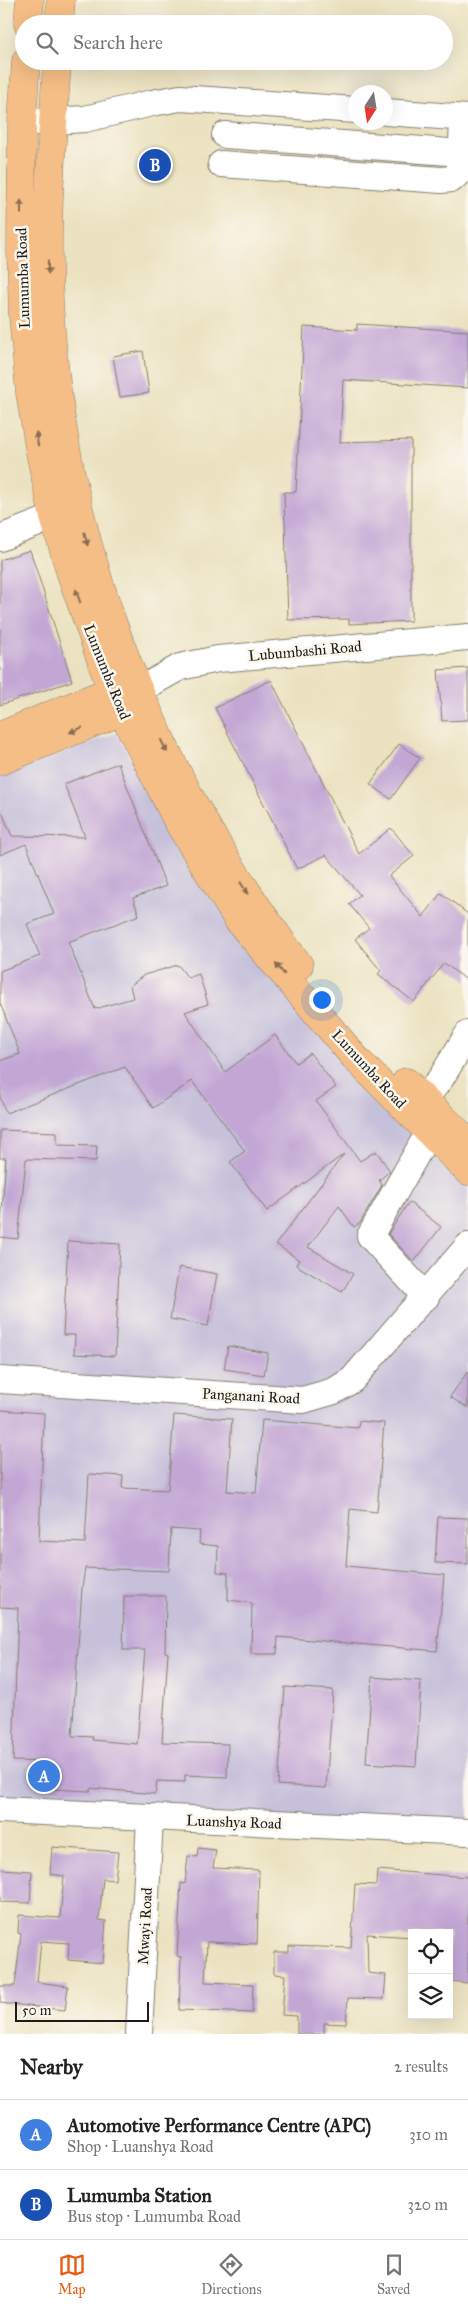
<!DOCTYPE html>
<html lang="en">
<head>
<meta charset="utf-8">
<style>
	:root { --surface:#fff; --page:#f2f2f2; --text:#222; --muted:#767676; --line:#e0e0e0; --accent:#ea580c }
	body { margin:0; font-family:"IM FELL Great Primer",serif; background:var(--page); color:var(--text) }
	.controls { position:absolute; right:15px; bottom:15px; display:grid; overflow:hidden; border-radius:0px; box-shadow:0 5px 20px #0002 }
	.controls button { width:45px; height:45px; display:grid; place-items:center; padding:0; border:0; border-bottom:1px solid var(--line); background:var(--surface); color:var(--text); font:25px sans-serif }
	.compass { position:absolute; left:348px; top:85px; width:45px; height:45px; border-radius:50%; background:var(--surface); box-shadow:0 5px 20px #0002; rotate:192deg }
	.scale { position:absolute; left:15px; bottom:12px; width:134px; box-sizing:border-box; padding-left:5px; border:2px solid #1c1c1c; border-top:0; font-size:14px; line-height:18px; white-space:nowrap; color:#1c1c1c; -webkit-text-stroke:4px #fbf7ec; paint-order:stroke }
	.you { position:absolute; left:321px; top:999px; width:18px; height:18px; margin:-12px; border:4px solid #fff; border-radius:50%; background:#1a73e8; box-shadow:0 0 0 8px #1a73e833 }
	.badge { display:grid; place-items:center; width:32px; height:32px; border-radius:50%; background:var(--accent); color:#fff; font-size:16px; font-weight:700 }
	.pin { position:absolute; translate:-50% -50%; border:2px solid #fff; box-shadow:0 1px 5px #0006 }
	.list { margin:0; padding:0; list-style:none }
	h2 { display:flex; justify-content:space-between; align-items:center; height:65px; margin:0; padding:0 20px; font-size:21px }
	h2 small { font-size:16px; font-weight:400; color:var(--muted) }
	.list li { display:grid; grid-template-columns:32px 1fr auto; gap:15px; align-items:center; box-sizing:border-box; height:70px; padding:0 20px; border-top:1px solid var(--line) }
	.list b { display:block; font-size:19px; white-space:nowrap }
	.list p { margin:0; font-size:16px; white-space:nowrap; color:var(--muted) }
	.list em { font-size:16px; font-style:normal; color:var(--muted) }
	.icon { flex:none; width:28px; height:28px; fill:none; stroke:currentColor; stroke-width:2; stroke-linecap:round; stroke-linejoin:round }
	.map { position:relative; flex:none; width:468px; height:2034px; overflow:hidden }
	.search { position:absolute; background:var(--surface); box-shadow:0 5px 20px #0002; left:15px; right:15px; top:15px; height:55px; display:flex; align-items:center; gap:12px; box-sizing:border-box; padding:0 18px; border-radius:28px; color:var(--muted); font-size:19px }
	.sheet { height:205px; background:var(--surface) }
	nav { display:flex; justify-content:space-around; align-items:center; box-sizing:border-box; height:70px; border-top:1px solid var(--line); background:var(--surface); font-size:14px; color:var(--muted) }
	nav a { display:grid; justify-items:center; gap:2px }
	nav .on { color:var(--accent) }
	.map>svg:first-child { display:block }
</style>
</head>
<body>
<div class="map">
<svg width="468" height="2034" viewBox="0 0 468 2034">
	<rect width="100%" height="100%" fill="#fbf7ec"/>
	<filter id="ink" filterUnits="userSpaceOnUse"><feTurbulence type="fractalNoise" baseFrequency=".02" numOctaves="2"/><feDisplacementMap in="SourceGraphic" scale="10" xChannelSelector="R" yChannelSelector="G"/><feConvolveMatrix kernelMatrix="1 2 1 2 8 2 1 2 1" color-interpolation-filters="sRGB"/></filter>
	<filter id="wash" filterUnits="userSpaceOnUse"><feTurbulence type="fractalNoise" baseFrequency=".0096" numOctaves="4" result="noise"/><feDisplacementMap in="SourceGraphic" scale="20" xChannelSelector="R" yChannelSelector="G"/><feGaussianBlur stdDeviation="1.12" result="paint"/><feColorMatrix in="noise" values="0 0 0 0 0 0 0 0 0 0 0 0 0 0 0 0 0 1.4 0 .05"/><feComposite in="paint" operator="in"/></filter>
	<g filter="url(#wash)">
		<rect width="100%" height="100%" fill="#eae2c0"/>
		<!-- industrial -->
		<path fill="#c6c0da" d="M117,733L167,825L468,1169V1836L0,1812V775Z"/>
		<g id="blocks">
			<!-- building -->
			<g fill="#c2a7d5">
				<path d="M357,324L468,331V388L343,380L340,442L411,440V621L349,624V619L288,620L284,492H296L304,327L357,330Z"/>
				<path d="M143,351L149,393L120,397L113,356Z"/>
				<path d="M30,550L72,681L0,705V560Z"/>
				<path d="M468,668V720L442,721L438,670Z"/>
				<path d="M271,680L359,854L391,828L414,856L389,876L423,917L441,893L468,914V981L444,963L414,1002L378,974L381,971L355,939L369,928L349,904L360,895L326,855L297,869L215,708Z"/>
				<path d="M399,744L420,758L391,799L370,784Z"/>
				<path d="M118,763L166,886L133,898L139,915L68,942L95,1009L133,998L130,986L144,975L178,965L188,978L199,974L208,1004L185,1012L225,1072L275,1035L296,1063L310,1053L336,1087L316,1101L360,1161L376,1151L390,1171L379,1180L382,1185L360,1223L354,1227L339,1206L308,1247L353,1274L342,1292L296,1265L299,1260L276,1244L344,1154L267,1211L230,1162L245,1151L192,1081L153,1108L125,1067L6,1113L0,1097V1061L20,1054L0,1003V971L40,956L27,924L54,914L26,844L0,855V808L12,836L85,837L64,784Z"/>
				<path d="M0,1130L57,1132V1145L97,1146L96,1161L26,1159L18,1239L0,1237L6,1158H0Z"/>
				<path d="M409,1202L441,1227L414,1262L388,1234Z"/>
				<path d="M68,1241L120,1244L115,1356L74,1354L75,1335H63Z"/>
				<path d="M179,1267L217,1274L208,1326L170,1319Z"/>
				<path d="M228,1346L268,1353L264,1375L224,1369Z"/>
				<path d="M468,1371V1408L450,1397Z"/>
				<path d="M0,1410L44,1413L39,1541L85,1543L89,1474L123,1476L122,1488L168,1490L174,1415L232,1419L227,1491L256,1493L262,1420L358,1428L359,1421L384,1423L377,1512L350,1509L346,1566L444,1575L437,1651L278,1637L277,1654H251L252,1603L228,1600V1573L217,1572L218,1546L199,1544L200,1531L171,1529L169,1571L85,1568L82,1588L72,1736L93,1737L92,1740L137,1744L145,1650H123L124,1596H166L165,1652L168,1653L162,1742L228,1744L227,1777L185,1775V1782L157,1781L155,1794L91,1788L90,1791L50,1789L51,1762L13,1761L18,1608L0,1607Z"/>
				<path d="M438,1517L468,1518V1564L435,1563Z"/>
				<path d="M372,1677L421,1681L416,1766L366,1763Z"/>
				<path d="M285,1687L333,1690L326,1788L278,1785Z"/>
				<path d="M52,1847L118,1852L115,1880L103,1879L99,1920L106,1921L103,1963L68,1960L69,1943L41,1941L37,1982L68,1986L65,2010L0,2003V1986H15L21,1934L18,1933L19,1915L60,1918L64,1876L50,1874Z"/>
				<path d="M198,1848L216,1850L213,1868L259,1870L257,1944L207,1942L205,1982L253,1984L252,2013L179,2010L181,1957L177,1956L181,1883L185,1884L188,1856L197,1857Z"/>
				<path d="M0,1869L32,1871L30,1903L0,1902Z"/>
				<path d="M377,1870L468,1877V1983L449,1981V1933H412V1937L367,1934L368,1973L386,1975L384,1999L348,1998L346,2024L324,2023V2034H297V2016L282,2015L285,1975L274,1974V1952H289V1946L351,1948L355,1884L376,1885Z"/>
			</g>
		</g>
	</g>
	<g filter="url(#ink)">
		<use href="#blocks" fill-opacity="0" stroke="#837f6e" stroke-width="1"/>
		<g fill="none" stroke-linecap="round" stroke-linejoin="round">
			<defs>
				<g id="minor">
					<path d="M386,112L468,118"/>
					<path d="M22,123L85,119L152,103L180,98L356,110"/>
					<path d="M225,135L462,153"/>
					<path d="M221,164L441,180L452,179L461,170L463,118"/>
					<path d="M0,538L54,517"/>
					<path d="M148,685L180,667L218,659L468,637"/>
					<path d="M424,1100L441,1078L468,1034"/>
					<path d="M426,1297L370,1236L429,1132"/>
					<path d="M0,1380L303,1400L334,1391L352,1380L468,1246"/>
					<path d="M0,1810L468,1832"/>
					<path d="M139,2034L150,1818"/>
				</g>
				<g id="major">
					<path d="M28,24L30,0"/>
					<path d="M59,24L61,0"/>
					<path d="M26,61L22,123L21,250L23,316L30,393L40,452L54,517L70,571L112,691L178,822L238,920L357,1060L468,1171"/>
					<path d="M57,61C52,146 44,232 50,317C65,555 155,776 299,965"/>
					<path d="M0,736L127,684"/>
					<path d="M0,761L137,705"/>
					<path d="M406,1082L468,1142"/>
				</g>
			</defs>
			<!-- minor casing -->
			<use href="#minor" stroke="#837f6e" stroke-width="28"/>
			<!-- major casing -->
			<use href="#major" stroke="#837f6e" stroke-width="29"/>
			<!-- minor -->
			<use href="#minor" stroke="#fff" stroke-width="26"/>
			<!-- major -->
			<use href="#major" stroke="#f6be87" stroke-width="28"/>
		</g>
		<!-- one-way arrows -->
		<defs><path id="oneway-solid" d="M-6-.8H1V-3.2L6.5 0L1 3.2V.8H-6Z" transform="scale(1.25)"/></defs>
		<g fill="#896d52">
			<use href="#oneway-solid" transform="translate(21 207) rotate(-90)"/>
			<use href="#oneway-solid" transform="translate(48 267) rotate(89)"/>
			<use href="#oneway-solid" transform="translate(37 439) rotate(-99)"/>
			<use href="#oneway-solid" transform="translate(86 539) rotate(76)"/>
			<use href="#oneway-solid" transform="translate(78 596) rotate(-109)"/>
			<use href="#oneway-solid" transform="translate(76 730) rotate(158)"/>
			<use href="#oneway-solid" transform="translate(164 746) rotate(63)"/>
			<use href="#oneway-solid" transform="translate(244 888) rotate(58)"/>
			<use href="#oneway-solid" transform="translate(280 969) rotate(-130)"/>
		</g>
	</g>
	<g text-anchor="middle" stroke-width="5" stroke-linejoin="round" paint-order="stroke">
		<!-- street labels -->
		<g font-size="15" fill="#1c1c1c" stroke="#fbf7ec">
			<text transform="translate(23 278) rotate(-92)" y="5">Lumumba Road</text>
			<text transform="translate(305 651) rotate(-5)" y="5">Lubumbashi Road</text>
			<text transform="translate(107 672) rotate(68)" y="5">Lumumba Road</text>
			<text transform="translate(369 1069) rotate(47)" y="5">Lumumba Road</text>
			<text transform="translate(251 1396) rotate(3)" y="5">Panganani Road</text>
			<text transform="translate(234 1822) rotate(2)" y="5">Luanshya Road</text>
			<text transform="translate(145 1926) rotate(-87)" y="5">Mwayi Road</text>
		</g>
	</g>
</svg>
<div class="controls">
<button><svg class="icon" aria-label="locate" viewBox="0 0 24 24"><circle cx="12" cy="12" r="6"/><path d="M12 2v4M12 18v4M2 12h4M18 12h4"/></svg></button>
<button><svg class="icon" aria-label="layers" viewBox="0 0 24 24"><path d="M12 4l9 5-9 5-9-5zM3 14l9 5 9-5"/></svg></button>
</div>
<svg class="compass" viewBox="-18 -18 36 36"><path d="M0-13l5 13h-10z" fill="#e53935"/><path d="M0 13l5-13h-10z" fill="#767676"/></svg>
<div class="scale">50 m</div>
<div class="you"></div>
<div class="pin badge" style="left:44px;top:1776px;background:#3f7fe0">A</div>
<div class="pin badge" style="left:155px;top:165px;background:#1a4fb4">B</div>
<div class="search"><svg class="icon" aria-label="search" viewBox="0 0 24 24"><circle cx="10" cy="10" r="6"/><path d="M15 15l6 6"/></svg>Search here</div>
</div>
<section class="sheet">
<h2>Nearby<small>2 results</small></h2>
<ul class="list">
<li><span class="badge" style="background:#3f7fe0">A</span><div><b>Automotive Performance Centre (APC)</b><p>Shop · Luanshya Road</p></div><em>310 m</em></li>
<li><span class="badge" style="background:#1a4fb4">B</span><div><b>Lumumba Station</b><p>Bus stop · Lumumba Road</p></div><em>320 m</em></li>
</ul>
</section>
<nav>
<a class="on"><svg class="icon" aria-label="map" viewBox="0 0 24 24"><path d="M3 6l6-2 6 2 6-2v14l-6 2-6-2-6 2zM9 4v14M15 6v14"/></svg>Map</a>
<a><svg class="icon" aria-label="directions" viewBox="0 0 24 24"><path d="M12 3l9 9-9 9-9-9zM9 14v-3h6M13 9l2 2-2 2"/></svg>Directions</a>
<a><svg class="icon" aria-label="saved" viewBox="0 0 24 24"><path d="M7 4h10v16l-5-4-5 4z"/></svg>Saved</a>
</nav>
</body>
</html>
